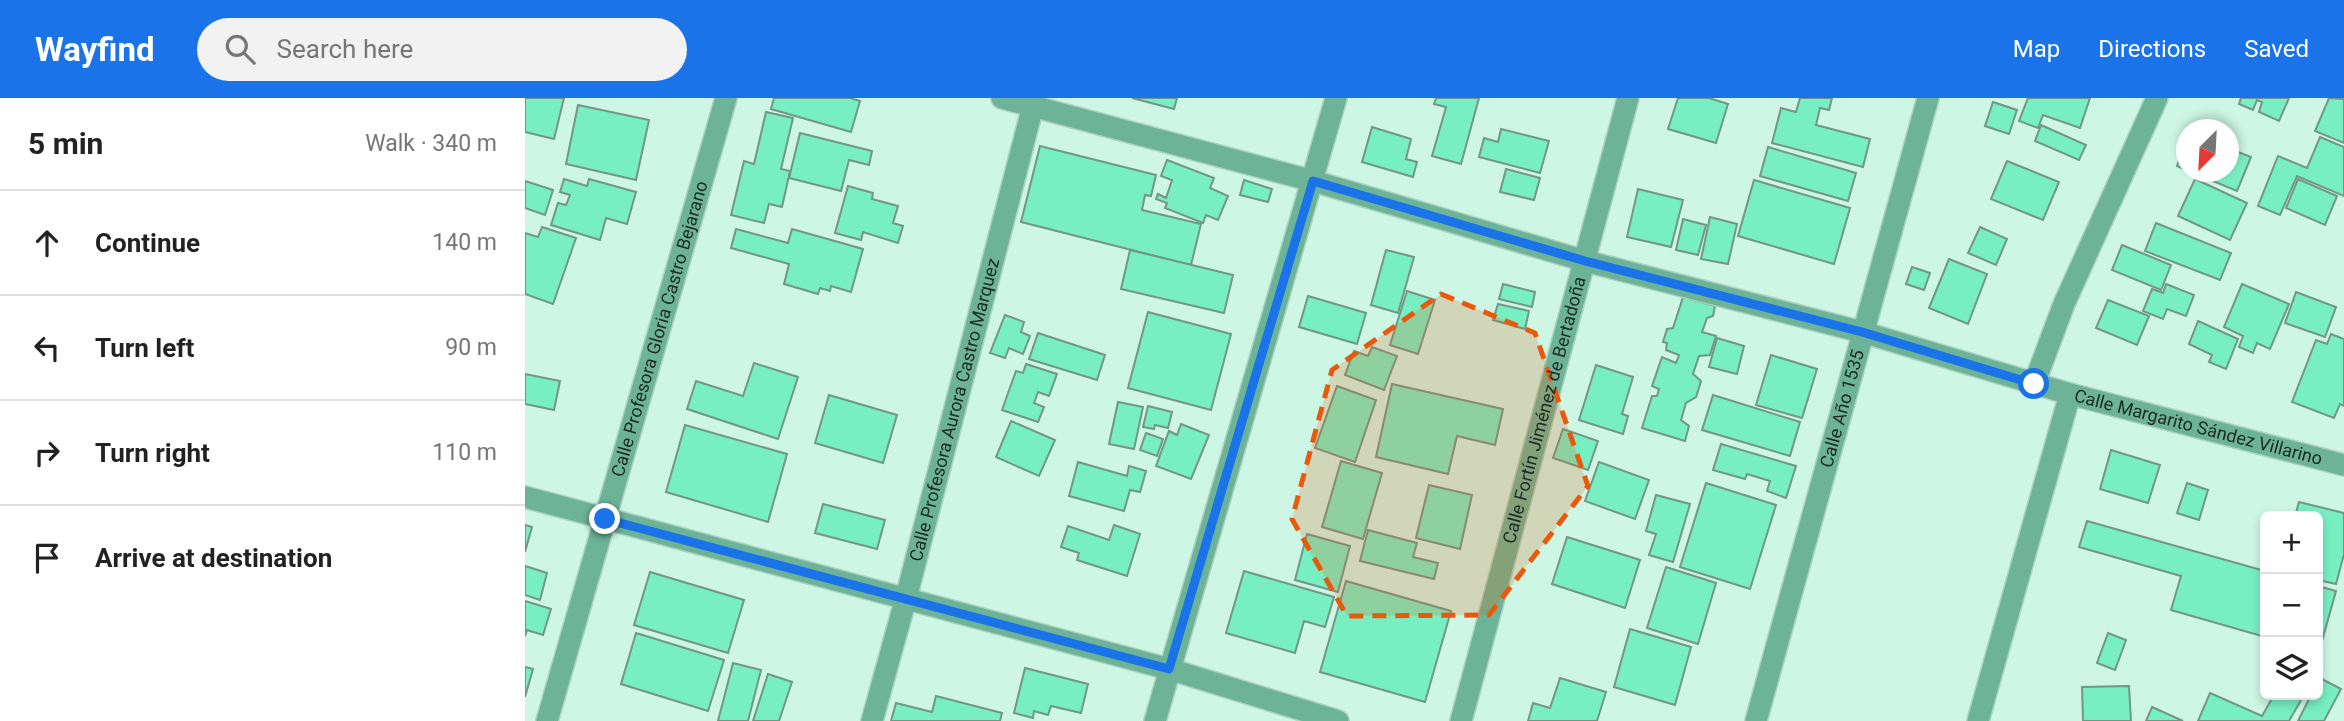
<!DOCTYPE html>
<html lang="en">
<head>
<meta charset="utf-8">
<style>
	:root { --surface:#fff; --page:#f2f2f2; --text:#222; --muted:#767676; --line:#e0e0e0; --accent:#1a73e8 }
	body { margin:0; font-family:Roboto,sans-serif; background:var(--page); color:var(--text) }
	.controls { position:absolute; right:21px; bottom:21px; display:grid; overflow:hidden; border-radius:10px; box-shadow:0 4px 10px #0003 }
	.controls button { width:63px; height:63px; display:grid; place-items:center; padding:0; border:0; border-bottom:2px solid var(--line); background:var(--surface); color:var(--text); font:35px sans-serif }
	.compass { position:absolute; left:1651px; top:21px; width:63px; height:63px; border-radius:50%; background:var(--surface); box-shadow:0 4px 10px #0003; rotate:204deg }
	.stop { position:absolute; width:21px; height:21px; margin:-16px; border:5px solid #1a73e8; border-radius:50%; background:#fff }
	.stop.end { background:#1a73e8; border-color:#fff; box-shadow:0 2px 7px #0008 }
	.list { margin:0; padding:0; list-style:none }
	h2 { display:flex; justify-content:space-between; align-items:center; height:91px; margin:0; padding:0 28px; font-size:30px }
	h2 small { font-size:23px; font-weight:400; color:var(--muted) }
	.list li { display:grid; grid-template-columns:46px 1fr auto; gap:21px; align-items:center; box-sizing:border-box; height:105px; padding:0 28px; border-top:2px solid var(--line) }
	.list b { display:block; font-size:26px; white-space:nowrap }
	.list em { font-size:23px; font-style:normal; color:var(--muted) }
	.icon { flex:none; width:38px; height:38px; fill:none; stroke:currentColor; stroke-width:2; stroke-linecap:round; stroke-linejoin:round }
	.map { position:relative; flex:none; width:1819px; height:623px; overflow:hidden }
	header { display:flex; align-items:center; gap:42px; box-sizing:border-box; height:98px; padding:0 35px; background:var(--accent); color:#fff }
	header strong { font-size:33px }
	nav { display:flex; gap:38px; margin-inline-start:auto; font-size:24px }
	.search { width:490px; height:63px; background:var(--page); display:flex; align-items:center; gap:18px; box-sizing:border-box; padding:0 24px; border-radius:38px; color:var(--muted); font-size:26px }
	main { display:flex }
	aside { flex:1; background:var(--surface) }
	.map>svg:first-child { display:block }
</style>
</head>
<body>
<header>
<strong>Wayfind</strong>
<div class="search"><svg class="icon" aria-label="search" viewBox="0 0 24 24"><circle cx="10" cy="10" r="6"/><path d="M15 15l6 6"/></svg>Search here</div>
<nav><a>Map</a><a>Directions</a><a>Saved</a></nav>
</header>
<main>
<aside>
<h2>5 min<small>Walk · 340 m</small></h2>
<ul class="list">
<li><svg class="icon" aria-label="ahead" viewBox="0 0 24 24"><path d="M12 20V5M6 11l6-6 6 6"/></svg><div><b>Continue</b></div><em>140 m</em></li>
<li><svg class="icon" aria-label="left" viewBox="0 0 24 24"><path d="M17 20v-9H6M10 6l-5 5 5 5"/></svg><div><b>Turn left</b></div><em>90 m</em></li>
<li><svg class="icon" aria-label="right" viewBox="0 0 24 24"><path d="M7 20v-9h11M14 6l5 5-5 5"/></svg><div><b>Turn right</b></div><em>110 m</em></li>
<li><svg class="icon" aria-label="arrive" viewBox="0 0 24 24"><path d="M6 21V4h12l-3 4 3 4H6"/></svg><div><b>Arrive at destination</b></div></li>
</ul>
</aside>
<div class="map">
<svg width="1819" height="623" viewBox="0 0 1819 623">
	<rect width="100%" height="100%" fill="#cdf6e4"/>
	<!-- building -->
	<g fill="#78eec3" stroke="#729787" stroke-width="2">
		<path d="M0,0H39L29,41L0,34Z"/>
		<path d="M249,0H325L335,3L326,34L246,11Z"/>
		<path d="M607,0H652L649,11Z"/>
		<path d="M911,0H954L936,66L907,58L921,9L909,6Z"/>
		<path d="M1153,0H1184L1203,6L1191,45L1143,31Z"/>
		<path d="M1275,0H1307L1304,12L1295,10L1291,27L1345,41L1338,69L1247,45L1256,10L1271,14Z"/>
		<path d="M1503,0H1565L1555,30L1518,17L1513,30L1494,23Z"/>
		<path d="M1716,0H1764L1754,23L1734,14L1737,4L1732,2L1728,12L1714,6Z"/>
		<path d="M1804,0L1819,1V45L1790,33Z"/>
		<path d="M1468,4L1492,12L1484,36L1460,28Z"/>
		<path d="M53,7L124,22L111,82L41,66Z"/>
		<path d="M241,14L268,20L256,71L265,73L257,109L244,106L239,125L206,117L219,63L229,66Z"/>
		<path d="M1516,27L1561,47L1554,62L1510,43Z"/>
		<path d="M847,29L886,41L881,61L892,64L888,79L837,64Z"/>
		<path d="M976,31L1024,43L1015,75L954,59L959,40L973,44Z"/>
		<path d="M275,35L347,53L344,67L324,62L316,93L264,80Z"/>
		<path d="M1795,39L1819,49V98L1772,78L1755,117L1733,108L1753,58L1782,70Z"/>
		<path d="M1661,43V72L1652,68Z"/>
		<path d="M515,48L631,77L626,98L620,97L617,112L676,126L666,167L496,124Z"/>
		<path d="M1243,49L1331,75L1323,103L1235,78Z"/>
		<path d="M1703,50L1726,59L1712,93L1666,74H1703Z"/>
		<path d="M642,62L689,80L685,90L703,98L693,122L681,117L678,125L640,110L642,105L631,101L633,96L641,100L647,82L636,78Z"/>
		<path d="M1482,63L1534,84L1518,122L1466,101Z"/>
		<path d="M981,71L1015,80L1009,102L975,94Z"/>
		<path d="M39,81L62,88L64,81L111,94L102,126L81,120L75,142L26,127L33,105L41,107L45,97L35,94Z"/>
		<path d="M1670,81L1722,105L1705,142L1653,118Z"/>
		<path d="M1773,81L1812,98L1800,127L1761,110Z"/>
		<path d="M719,82L747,91L743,104L715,97Z"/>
		<path d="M1229,82L1325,110L1309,166L1213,138Z"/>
		<path d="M0,83L28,92L20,117L0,110Z"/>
		<path d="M323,88L348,95L347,101L373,108L368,125L378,128L373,145L338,134L336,142L310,135Z"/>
		<path d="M1113,91L1158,102L1146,149L1102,139Z"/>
		<path d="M1185,119L1212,126L1203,166L1176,161Z"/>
		<path d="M1158,121L1181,127L1173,157L1151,152Z"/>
		<path d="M1631,125L1706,155L1695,182L1620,153Z"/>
		<path d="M17,129L51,140L28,206L0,196V135L13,139Z"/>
		<path d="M1455,129L1482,141L1471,167L1443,155Z"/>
		<path d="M211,131L263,145L267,131L338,151L326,194L306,188L305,193L295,190L293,196L259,186L264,166L206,150Z"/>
		<path d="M1597,147L1646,167L1636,192L1587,172Z"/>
		<path d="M605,152L708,177L699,215L596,191Z"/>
		<path d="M861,152L889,159L873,215L846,207Z"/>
		<path d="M1424,161L1462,176L1443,226L1404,210Z"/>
		<path d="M1387,169L1405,175L1399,192L1381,186Z"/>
		<path d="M978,186L1010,194L1007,209L974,201Z"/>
		<path d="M1641,186L1669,197L1661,218L1642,211L1638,221L1618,213L1627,191L1638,195Z"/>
		<path d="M1717,186L1764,206L1745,251L1732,245L1728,255L1714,249L1718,238L1699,229Z"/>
		<path d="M882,193L910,202L893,256L865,247Z"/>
		<path d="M1771,194L1811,209L1800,239L1760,225Z"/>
		<path d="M783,198L841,215L832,246L774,229Z"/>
		<path d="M1158,199L1190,208L1188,218L1182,220L1177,234L1191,238L1185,257L1174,258L1168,276L1176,283L1171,299L1161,305L1156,322L1164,328L1160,343L1117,330L1127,298H1132L1134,291L1127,288L1137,259L1151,265L1154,257L1141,252L1142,245L1138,244L1142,231L1148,230Z"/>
		<path d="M1583,202L1624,218L1612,247L1571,230Z"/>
		<path d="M973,206L1004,213L1000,231L968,222Z"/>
		<path d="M623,214L706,236L686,312L603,290Z"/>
		<path d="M480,217L499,224L496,234L505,238L498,256L484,250L480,260L465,255Z"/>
		<path d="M1673,223L1713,241L1701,271L1684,264L1687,257L1664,246Z"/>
		<path d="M513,235L580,257L572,282L504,261Z"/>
		<path d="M1806,236L1819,241V308L1815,306L1809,320L1767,304L1791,242L1802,246Z"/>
		<path d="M1192,240L1219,248L1212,276L1184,269Z"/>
		<path d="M847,249L872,258L859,292L820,277L829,253L843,258Z"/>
		<path d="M1246,257L1292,271L1277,320L1231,307Z"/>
		<path d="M229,265L273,279L253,341L162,311L171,283L218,298Z"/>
		<path d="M501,266L532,276L524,298L513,294L509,305L519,309L513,324L477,312L491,273L498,275Z"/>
		<path d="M1071,267L1108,279L1097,316L1103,318L1098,336L1054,322Z"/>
		<path d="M0,276L35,283L29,312L0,306Z"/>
		<path d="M867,286L978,311L970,347L932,338L923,376L851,359Z"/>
		<path d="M812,288L851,302L830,364L790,350Z"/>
		<path d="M304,297L372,317L358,365L290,345Z"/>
		<path d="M1188,297L1275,324L1265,358L1177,332Z"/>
		<path d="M593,304L618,309L609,351L584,346Z"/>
		<path d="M623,308L647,314L643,330L630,327L629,331L618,329Z"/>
		<path d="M486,323L530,342L514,378L471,359Z"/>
		<path d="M656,326L684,337L666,381L631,368L644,333L652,337Z"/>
		<path d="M160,327L262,356L243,424L141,394Z"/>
		<path d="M1038,331L1073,343L1063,372L1028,360Z"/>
		<path d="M621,335L638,341L632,358L615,352Z"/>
		<path d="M1196,346L1271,368L1261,400L1242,393L1245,383L1222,376L1220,381L1188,372Z"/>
		<path d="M1586,352L1635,367L1623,405L1575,391Z"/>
		<path d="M816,363L857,375L838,441L797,429Z"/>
		<path d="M553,364L602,378L604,368L621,373L615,394L605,392L599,413L544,398Z"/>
		<path d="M1074,364L1124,382L1110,421L1060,403Z"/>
		<path d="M1181,385L1251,407L1225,491L1155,469Z"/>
		<path d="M1662,385L1683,392L1674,422L1652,415Z"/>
		<path d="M904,387L947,397L935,451L891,440Z"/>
		<path d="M1131,397L1165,406L1148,464L1124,457L1131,436L1121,433Z"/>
		<path d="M1774,404L1819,415V456L1811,486L1793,482V418H1770Z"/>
		<path d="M298,406L360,422L352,451L290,435Z"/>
		<path d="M1562,423L1740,473V539L1646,512L1656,478L1554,449Z"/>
		<path d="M0,427L7,429L0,454Z"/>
		<path d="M589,427L615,436L602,478L552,462L554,455L536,449L543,428L584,442Z"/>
		<path d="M843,432L892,445L888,459L913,465L909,481L835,463Z"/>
		<path d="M782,436L825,448L813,494L770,482Z"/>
		<path d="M1042,439L1115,462L1100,510L1027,486Z"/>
		<path d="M0,468L22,475L15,502L0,497Z"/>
		<path d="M1141,469L1191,485L1173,546L1122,530Z"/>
		<path d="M719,473L809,499L800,529L779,523L770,555L701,535Z"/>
		<path d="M125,474L219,502L203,555L109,527Z"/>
		<path d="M821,483L926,513L900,604L795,574Z"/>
		<path d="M1793,488L1811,493L1797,543L1793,542Z"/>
		<path d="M0,503L26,511L18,537L2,532L0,538Z"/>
		<path d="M1105,531L1166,549L1150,607L1089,589Z"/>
		<path d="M111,535L199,562L183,613L96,586Z"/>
		<path d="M1583,535L1601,542L1590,572L1572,565Z"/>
		<path d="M208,565L236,572L223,623H193Z"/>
		<path d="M0,569L8,571L0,599Z"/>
		<path d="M500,570L563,586L556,615L526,608L523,617L509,613L508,620L489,615Z"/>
		<path d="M243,576L267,584L254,623H228Z"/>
		<path d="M1035,580L1081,594L1072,623H1003L1008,605L1025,610Z"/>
		<path d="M1795,580L1816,591L1799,623H1773L1786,597H1793Z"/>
		<path d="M1604,588L1606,623H1558L1557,589Z"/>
		<path d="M1685,595L1737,618L1749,597H1779L1764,623H1673Z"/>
		<path d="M411,598L477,615L475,623H366L371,605L407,614Z"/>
		<path d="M1627,609L1658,623H1621Z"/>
	</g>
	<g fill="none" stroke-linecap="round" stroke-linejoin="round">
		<defs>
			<g id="minor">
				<path id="s1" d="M477,0L788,83L1060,163L1337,234L1545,296L1819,367"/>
				<path d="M1509,286L1539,206L1632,0"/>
				<path d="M0,399L644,571L813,623"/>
				<path id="s2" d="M22,623L201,0"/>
				<path id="s3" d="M347,623L381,500L510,0"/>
				<path d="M630,623L811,0"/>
				<path id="s4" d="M936,623L1103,0"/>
				<path id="s5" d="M1231,623L1403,0"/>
				<path d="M1453,623L1545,296"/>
			</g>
		</defs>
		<!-- minor casing -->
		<use href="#minor" stroke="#add1c2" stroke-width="24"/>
		<!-- minor -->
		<use href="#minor" stroke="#6cb397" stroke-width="21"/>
	</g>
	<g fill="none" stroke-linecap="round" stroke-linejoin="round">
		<!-- route -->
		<path stroke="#1a73e8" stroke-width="9" d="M80,421L644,571L788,83L1060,163L1337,234L1509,286"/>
	</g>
	<!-- marked area -->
	<path fill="#e8590c" fill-opacity="0.2" stroke="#e8590c" stroke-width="5" stroke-dasharray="14 9" stroke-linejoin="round" d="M916,196L1010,235L1063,388L964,517L822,518L767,421L807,272Z"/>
	<g text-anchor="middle" stroke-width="5" stroke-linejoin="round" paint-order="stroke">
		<!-- street labels -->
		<g font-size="18" fill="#1c2b25" stroke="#e7fff4">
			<text dy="6" stroke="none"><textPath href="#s2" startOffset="408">Calle Profesora Gloria Castro Bejarano</textPath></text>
			<text dy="6" stroke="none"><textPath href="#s4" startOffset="322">Calle Fortín Jiménez de Bertadoña</textPath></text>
			<text dy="6" stroke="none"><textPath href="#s5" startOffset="324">Calle Año 1535</textPath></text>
			<text dy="6" stroke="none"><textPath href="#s3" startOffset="322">Calle Profesora Aurora Castro Marquez</textPath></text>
			<text dy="6" stroke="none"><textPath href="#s1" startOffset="1241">Calle Margarito Sández Villarino</textPath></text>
		</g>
	</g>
</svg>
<div class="controls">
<button>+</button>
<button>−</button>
<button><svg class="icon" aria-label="layers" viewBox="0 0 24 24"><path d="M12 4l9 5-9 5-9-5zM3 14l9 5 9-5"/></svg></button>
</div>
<svg class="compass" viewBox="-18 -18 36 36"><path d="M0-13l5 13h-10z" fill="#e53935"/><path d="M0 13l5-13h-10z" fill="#767676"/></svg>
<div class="stop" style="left:1509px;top:286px"></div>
<div class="stop end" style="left:80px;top:421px"></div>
</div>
</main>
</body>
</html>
